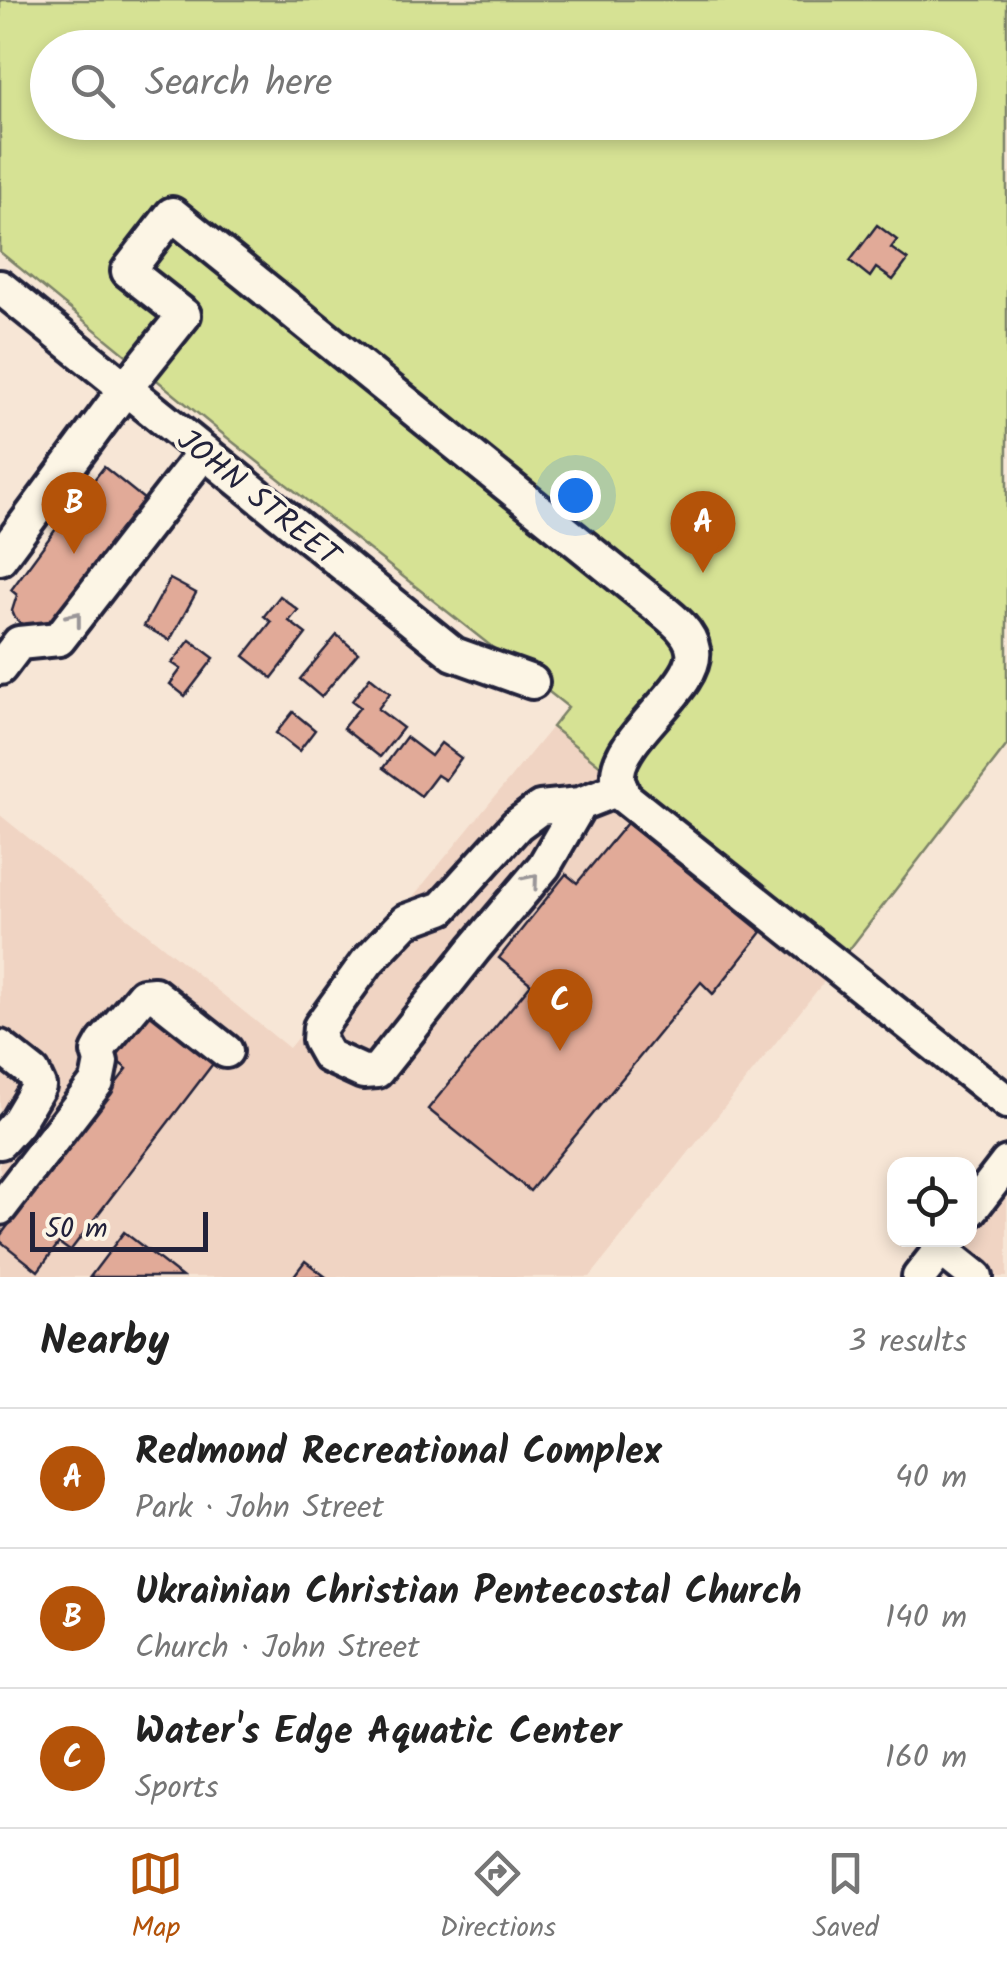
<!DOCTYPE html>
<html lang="en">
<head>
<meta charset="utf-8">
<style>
	:root { --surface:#fff; --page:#f2f2f2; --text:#222; --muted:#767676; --line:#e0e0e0; --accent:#b45309 }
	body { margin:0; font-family:Kalam,sans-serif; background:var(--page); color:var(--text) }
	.controls { position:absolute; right:30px; bottom:30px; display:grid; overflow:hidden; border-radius:20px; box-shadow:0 5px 15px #0003 }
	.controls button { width:90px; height:90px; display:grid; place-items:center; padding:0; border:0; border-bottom:2px solid var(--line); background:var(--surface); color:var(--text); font:50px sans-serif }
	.scale { position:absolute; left:30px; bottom:25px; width:178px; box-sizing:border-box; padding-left:10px; border:5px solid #22223b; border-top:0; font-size:28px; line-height:35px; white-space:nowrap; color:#22223b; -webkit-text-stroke:8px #fcf5e5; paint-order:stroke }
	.you { position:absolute; left:575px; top:495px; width:35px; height:35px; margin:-25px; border:8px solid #fff; border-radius:50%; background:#1a73e8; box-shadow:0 0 0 15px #1a73e833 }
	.badge { display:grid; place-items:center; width:65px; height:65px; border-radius:50%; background:var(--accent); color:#fff; font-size:32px; font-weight:700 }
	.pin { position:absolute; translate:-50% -82px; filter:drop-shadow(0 2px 5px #0008) }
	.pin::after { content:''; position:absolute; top:52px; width:35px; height:30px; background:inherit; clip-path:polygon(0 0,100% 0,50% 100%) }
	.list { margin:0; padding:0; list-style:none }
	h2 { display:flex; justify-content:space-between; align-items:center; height:130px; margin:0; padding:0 40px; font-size:42px }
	h2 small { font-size:32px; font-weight:400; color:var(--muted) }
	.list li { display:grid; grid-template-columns:65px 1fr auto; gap:30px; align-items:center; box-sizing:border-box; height:140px; padding:0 40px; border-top:2px solid var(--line) }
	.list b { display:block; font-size:38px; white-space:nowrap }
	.list p { margin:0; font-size:32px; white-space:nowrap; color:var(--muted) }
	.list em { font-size:32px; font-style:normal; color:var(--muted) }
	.icon { flex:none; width:55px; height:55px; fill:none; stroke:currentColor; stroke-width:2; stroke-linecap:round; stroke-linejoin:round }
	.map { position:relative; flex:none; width:1007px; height:1277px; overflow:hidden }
	.search { position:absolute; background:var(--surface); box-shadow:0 5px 15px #0003; left:30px; right:30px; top:30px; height:110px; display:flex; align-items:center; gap:25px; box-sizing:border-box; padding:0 35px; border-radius:55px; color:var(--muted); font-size:38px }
	.sheet { height:550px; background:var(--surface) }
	nav { display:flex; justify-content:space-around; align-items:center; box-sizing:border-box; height:140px; border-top:2px solid var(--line); background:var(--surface); font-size:28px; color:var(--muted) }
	nav a { display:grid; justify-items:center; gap:5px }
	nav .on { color:var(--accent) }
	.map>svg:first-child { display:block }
</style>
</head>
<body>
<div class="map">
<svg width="1007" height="1277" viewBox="0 0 1007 1277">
	<rect width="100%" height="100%" fill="#f7e6d6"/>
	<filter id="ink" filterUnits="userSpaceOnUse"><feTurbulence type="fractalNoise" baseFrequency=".01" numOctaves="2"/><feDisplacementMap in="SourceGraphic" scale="20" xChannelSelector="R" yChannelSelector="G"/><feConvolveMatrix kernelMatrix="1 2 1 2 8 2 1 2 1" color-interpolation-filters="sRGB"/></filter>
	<g filter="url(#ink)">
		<!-- built -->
		<g fill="#f0d4c3">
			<path d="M552,727L842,959L590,1277H0V815L289,1048Z"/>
			<path d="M1007,1194V1277H944Z"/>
		</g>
		<!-- green -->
		<path fill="#d6e294" stroke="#7c8268" stroke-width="2.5" fill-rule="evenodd" d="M0,0H1007V745L842,959L552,727L568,707L229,439L0,252ZM48,48H960V122H48Z"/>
		<!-- building -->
		<g fill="#e1aa98" stroke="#22223b" stroke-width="2.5">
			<path d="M877,225L897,240L891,248L908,260L893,280L876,268L870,277L850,261Z"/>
			<path d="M104,467L150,504L56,626L50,622L44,626L27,629L15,618L12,611L17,595L11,590L64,518L62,511L66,504L71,500L79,499Z"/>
			<path d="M170,579L196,593L170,640L144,626Z"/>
			<path d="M280,596L298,610L289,621L306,634L272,678L244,656L271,622L264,616Z"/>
			<path d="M337,635L358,653L321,697L300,679Z"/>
			<path d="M190,640L214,658L185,696L170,684L181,669L172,663Z"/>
			<path d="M370,677L390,693L378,709L403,728L380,757L343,728L360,707L352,701Z"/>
			<path d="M293,712L315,730L299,751L276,733Z"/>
			<path d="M406,737L431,756L441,743L461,758L445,780L437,775L421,796L383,768Z"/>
			<path d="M627,823L762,932L713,994L701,982L530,1191L428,1109L531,984L499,958L566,874L577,883Z"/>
			<path d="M147,1009L215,1061L70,1251L59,1243L38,1271L0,1241V1236L127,1069L111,1056Z"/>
			<path d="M124,1232L182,1277H90Z"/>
			<path d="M305,1261L326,1277H293Z"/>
		</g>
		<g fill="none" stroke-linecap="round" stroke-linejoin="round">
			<defs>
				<g id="minor">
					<path d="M0,287L454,654L532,682"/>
					<path d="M0,558L125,389L184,315L128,271L172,214L647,598C662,611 690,628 693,650C699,685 620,735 618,774C617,781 621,789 623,796L1007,1102"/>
					<path d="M0,668L19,643L59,639L204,452"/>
					<path d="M580,804L544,866L474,949L377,1071L363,1072L328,1056L319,1040L320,1027L367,962L406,921L442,908L517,825L540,808L580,804L621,788"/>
					<path d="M0,1047L33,1073L39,1086L17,1123L0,1142"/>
					<path d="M0,1208L97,1082L101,1062L98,1052L103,1043L143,995L154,994L226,1051"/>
					<path d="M970,1211L1007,1163"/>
					<path d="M941,1249L976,1277"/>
					<path d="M919,1277L948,1240"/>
				</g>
			</defs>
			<!-- minor casing -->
			<use href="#minor" stroke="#22223b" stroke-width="40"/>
			<!-- minor -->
			<use href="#minor" stroke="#fcf5e5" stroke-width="32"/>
		</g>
		<!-- one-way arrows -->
		<defs><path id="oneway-chevron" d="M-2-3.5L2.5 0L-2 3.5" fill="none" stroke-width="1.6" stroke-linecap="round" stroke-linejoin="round" transform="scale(2.5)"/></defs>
		<g stroke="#9a9698">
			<use href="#oneway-chevron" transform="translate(75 618) rotate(-52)"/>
			<use href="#oneway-chevron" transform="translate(532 880) rotate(-50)"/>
		</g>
	</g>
	<g text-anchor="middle" stroke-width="8" stroke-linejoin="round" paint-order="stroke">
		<!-- street labels -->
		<g font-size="32" fill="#22223b" stroke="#fcf5e5">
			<text transform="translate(259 497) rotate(39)" y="11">JOHN STREET</text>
		</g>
	</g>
</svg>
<div class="controls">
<button><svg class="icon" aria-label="locate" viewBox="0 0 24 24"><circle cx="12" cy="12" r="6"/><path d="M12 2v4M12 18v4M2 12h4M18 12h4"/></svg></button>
</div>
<div class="scale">50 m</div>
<div class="you"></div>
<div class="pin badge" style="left:703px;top:573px">A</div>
<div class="pin badge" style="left:74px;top:554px">B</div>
<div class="pin badge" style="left:560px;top:1051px">C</div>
<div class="search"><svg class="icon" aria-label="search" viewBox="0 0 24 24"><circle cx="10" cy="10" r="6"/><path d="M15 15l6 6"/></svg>Search here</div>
</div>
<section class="sheet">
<h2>Nearby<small>3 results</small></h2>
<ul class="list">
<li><span class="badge">A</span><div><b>Redmond Recreational Complex</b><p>Park · John Street</p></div><em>40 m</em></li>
<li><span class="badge">B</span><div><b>Ukrainian Christian Pentecostal Church</b><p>Church · John Street</p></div><em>140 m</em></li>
<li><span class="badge">C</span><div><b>Water's Edge Aquatic Center</b><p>Sports</p></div><em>160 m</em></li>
</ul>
</section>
<nav>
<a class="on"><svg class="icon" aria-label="map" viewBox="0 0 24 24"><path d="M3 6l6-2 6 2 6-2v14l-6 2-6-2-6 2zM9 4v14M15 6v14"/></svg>Map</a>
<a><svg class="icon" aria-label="directions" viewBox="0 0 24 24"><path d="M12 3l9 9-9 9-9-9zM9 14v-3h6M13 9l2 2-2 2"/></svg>Directions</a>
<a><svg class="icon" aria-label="saved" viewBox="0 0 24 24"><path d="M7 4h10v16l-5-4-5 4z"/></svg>Saved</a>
</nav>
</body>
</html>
